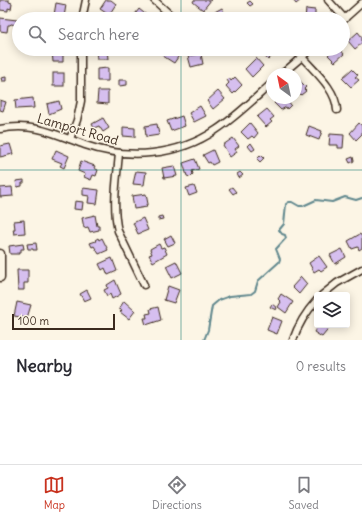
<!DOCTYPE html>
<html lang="en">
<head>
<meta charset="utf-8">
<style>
	:root { --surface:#fff; --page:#f7f7f7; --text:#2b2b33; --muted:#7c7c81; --line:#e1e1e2; --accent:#c8321e }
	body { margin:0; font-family:Delius,sans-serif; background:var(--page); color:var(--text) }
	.controls { position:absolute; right:12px; bottom:12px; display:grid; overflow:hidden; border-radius:4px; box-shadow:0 2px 10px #0003 }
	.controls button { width:36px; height:36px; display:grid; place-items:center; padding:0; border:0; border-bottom:1px solid var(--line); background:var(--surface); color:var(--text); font:20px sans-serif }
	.compass { position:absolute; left:266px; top:68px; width:36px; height:36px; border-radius:50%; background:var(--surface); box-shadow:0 2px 10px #0003; rotate:327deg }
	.scale { position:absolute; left:12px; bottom:10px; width:103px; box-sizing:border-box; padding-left:4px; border:2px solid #3b2a1e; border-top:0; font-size:11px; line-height:14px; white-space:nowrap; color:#3b2a1e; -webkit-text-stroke:3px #fcf5e5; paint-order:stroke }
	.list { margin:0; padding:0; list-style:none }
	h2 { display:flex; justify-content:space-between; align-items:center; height:52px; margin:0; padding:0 16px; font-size:17px }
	h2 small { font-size:13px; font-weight:400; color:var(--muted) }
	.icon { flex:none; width:22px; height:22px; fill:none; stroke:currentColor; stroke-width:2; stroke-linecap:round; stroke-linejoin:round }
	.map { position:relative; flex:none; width:362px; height:340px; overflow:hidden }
	.search { position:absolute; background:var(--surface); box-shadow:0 2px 10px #0003; left:12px; right:12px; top:12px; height:44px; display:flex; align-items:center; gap:10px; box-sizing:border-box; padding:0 14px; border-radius:22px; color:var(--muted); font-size:15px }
	.sheet { height:124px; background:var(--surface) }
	nav { display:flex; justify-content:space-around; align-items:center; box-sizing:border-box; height:56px; border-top:1px solid var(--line); background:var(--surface); font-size:11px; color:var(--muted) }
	nav a { display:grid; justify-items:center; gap:2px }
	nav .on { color:var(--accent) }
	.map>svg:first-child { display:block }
</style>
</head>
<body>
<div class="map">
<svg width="362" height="340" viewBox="0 0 362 340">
	<rect width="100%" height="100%" fill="#fcf5e5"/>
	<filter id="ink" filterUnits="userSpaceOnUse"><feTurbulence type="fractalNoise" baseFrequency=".025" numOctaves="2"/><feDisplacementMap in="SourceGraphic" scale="8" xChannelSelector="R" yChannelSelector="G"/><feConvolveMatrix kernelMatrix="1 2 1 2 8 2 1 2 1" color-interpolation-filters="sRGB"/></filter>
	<g filter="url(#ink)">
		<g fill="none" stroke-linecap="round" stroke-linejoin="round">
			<!-- stream -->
			<path stroke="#61888e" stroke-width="2" d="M204,340L208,330L212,306L219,300L230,296L251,294L255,291L258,281L279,262L280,259L276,249L286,238L285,235L282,234L279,230L284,224L286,204L289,202H292L299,206H303L316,200L332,202L345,197L356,200L362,198"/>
		</g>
		<!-- building -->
		<g fill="#d6bfef" stroke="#3b2a1e">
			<path d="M0,0H9V2L12,3L11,9L8,8V11L0,10Z"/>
			<path d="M106,0H111L116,4L109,15L100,9Z"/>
			<path d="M194,0H211L203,10L193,2Z"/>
			<path d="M293,0H301L296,4Z"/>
			<path d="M250,1L253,4L250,6L247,3Z"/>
			<path d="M56,3L66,5L64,17L54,15Z"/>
			<path d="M222,8L224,12L221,14L223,19H211L209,15Z"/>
			<path d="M139,9L149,17L148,19H135L133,17Z"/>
			<path d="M306,9L315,10V19H305Z"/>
			<path d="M0,18L17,20L16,25L11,24L10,25H8L7,32L0,31Z"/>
			<path d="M358,32L362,37V43L355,49L348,41Z"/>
			<path d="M63,49V62H53L52,50Z"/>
			<path d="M96,49H107L108,59H97Z"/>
			<path d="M168,49H172L180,54L174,63L163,56Z"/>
			<path d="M208,49H220L217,53Z"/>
			<path d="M266,49H279L280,51L277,54L276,52L268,60L262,53Z"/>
			<path d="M334,49H340L344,54L335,62L328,55Z"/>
			<path d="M201,54L203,64L191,67L188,56Z"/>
			<path d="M256,58L263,66L252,77L245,69Z"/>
			<path d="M108,68V81H97V69Z"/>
			<path d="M352,69L358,75L355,77L359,80L351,87L342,78Z"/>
			<rect x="53" y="73" width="11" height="13"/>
			<path d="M6,77V81H2L1,78Z"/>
			<path d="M235,77L242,85L233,94L226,86L229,83L227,80L229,78L231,81Z"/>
			<path d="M119,80H127V85L119,86Z"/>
			<path d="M299,80L306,87L304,89L306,91L301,95L299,93L296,94V83Z"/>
			<path d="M98,91H108V104L97,103Z"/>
			<path d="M218,91L225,99L213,109L207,101Z"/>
			<path d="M33,98L34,108L16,109L15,100Z"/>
			<path d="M279,98H286L291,105L287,109L286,107L281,110L274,103Z"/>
			<path d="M0,100L6,102L3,111L0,110Z"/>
			<path d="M59,101L61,109L49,114L47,104Z"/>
			<path d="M200,106L206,116L194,122L189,113Z"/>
			<path d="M267,109L274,117L270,120L272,122L266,127L257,117Z"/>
			<path d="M182,116L185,126L171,131L167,121Z"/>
			<path d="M103,118L109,128L103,132L99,126L94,128L92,124Z"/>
			<path d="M250,123L258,133L254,138L252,136L248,139L241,132Z"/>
			<path d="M359,123L362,126V134L356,140L350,133Z"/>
			<path d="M157,124L159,135L146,137L145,126Z"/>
			<path d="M309,126L322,131L319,140L306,135Z"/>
			<path d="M123,127L135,128V137L123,136Z"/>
			<path d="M330,134L344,135L343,148H338V145H329Z"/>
			<path d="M233,138L239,146L235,149L237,152L230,157L223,145Z"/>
			<path d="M251,143L255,149L252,151L248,146Z"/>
			<path d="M10,144L13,154L0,157V146Z"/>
			<path d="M56,150L69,156L64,168L60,166L62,163L52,159Z"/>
			<path d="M213,150L218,162L212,165L210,162L208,163L203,155Z"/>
			<path d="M261,155L264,158L260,162L257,159Z"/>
			<path d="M353,157L354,161L350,163L348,159Z"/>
			<path d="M195,159L199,169L192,171L193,174L190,177L187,176L183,163Z"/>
			<path d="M81,161L95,166L94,168L98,170L96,176L93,175L91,180L84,177L85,174L78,171Z"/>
			<path d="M174,166L177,176L164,178L162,168Z"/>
			<path d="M136,171L146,172L144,185L133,184Z"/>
			<path d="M240,172L243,175L239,178L237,174Z"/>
			<path d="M24,180V183H22V186L17,187L16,181Z"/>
			<path d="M194,186L197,193L189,196L186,188Z"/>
			<path d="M12,187L13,196L0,197V188Z"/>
			<path d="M232,187L236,192L233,194L229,189Z"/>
			<path d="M83,188L99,190L97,204L88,203L89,196L83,195Z"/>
			<path d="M146,194L148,204H146L147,207L134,209L132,196Z"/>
			<path d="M75,201L83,202L82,210L74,209Z"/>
			<path d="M95,215L97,226H99V230L90,232L88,227L84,228L82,218Z"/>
			<path d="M162,216L163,219L158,220V217Z"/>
			<path d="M143,218L148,230L138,234L133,223Z"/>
			<path d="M24,220L25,233L14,234L13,229H15L14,221Z"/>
			<path d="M360,234L362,237V248L359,250L358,247L352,249L348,241Z"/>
			<path d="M171,235L175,243L168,246L164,239Z"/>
			<path d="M98,238L99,240L102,238L108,250L99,254L94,246L92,247L90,243L96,241L95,240Z"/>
			<path d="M36,243L37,250H33V249H28L27,244Z"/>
			<path d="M23,244L24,249H21V252H18L19,254H10L9,246Z"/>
			<path d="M159,244L161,248L164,247L167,254L153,262L149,255L152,254L150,249Z"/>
			<path d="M342,249L346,257L335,264L330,255Z"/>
			<path d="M319,256L327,267L321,271L319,269L314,272L309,263Z"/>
			<path d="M112,258L117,271L108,275L105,268L102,270L99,264Z"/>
			<path d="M176,261L182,273L172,278L166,266Z"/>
			<path d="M17,270H28V283H24V290H18Z"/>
			<path d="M301,277L307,284L299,294L292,287Z"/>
			<path d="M115,280L121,294L112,299L110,294L107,296L104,290L108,288L107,285Z"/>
			<path d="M168,286L179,290L174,303L164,300Z"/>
			<path d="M87,290L91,298L84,301L80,294Z"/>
			<path d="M281,294L293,302L286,313L278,307L281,302L278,299Z"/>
			<path d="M124,301L135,311L129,319L120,312L122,310L119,309Z"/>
			<path d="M17,302L31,305L27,318L14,316Z"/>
			<path d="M272,304L277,308L276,310L270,307Z"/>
			<path d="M158,307L161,320L146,325L144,318H147L146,314L151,313L150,309Z"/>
			<path d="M272,317L282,321L277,334L267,330Z"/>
			<path d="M318,325L319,326H331L322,337L314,332Z"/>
		</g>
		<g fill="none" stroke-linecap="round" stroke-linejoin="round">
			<defs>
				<g id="minor">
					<path d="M154,0L175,19"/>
					<path d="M328,0L345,19"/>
					<path d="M82,19L86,0"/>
					<path d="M343,20L362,3"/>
					<path d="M302,57C315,72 336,89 337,110"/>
					<path d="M282,74L311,49"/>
					<path d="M0,129C33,122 55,134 85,145C128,160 178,156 216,130C236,117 254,99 272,83"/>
					<path d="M70,139L77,120L81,101V49"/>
					<path d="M119,153C117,179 112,205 118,231L144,285"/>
					<path d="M322,295L337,283L362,269"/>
					<path d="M293,340C298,325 306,312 317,300"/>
				</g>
				<path id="tertiary" d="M0,254V277"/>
			</defs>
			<!-- minor casing -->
			<use href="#minor" stroke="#3b2a1e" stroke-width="9"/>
			<!-- tertiary casing -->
			<use href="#tertiary" stroke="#3b2a1e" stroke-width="11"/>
			<!-- minor -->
			<use href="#minor" stroke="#fcf5e5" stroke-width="6"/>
			<!-- tertiary -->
			<use href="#tertiary" stroke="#fcf5e5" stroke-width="8"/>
		</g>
	</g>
	<!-- grid -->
	<path fill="none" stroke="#0f766e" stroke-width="1" stroke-opacity="0.55" d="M181,0V19M181,49V340M0,170H362"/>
	<g text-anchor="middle" stroke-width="3" stroke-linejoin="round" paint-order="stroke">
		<!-- street labels -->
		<g font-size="13" fill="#3b2a1e" stroke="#fcf5e5">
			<text transform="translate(78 129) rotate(16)" y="5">Lamport Road</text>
		</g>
	</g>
</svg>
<div class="controls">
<button><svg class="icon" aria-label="layers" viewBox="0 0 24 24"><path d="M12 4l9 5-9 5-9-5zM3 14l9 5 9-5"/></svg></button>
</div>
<svg class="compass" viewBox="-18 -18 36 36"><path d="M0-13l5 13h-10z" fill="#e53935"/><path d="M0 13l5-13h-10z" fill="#7c7c81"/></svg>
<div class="scale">100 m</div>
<div class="search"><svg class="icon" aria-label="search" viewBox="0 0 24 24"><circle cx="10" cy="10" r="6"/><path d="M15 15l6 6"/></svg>Search here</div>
</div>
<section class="sheet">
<h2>Nearby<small>0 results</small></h2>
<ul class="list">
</ul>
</section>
<nav>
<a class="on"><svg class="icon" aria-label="map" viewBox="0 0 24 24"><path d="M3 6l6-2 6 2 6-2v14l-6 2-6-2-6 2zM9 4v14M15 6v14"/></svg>Map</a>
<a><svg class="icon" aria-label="directions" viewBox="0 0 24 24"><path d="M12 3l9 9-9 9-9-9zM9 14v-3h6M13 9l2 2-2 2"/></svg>Directions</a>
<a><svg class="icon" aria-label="saved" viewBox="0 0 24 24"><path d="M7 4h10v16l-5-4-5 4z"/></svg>Saved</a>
</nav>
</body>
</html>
